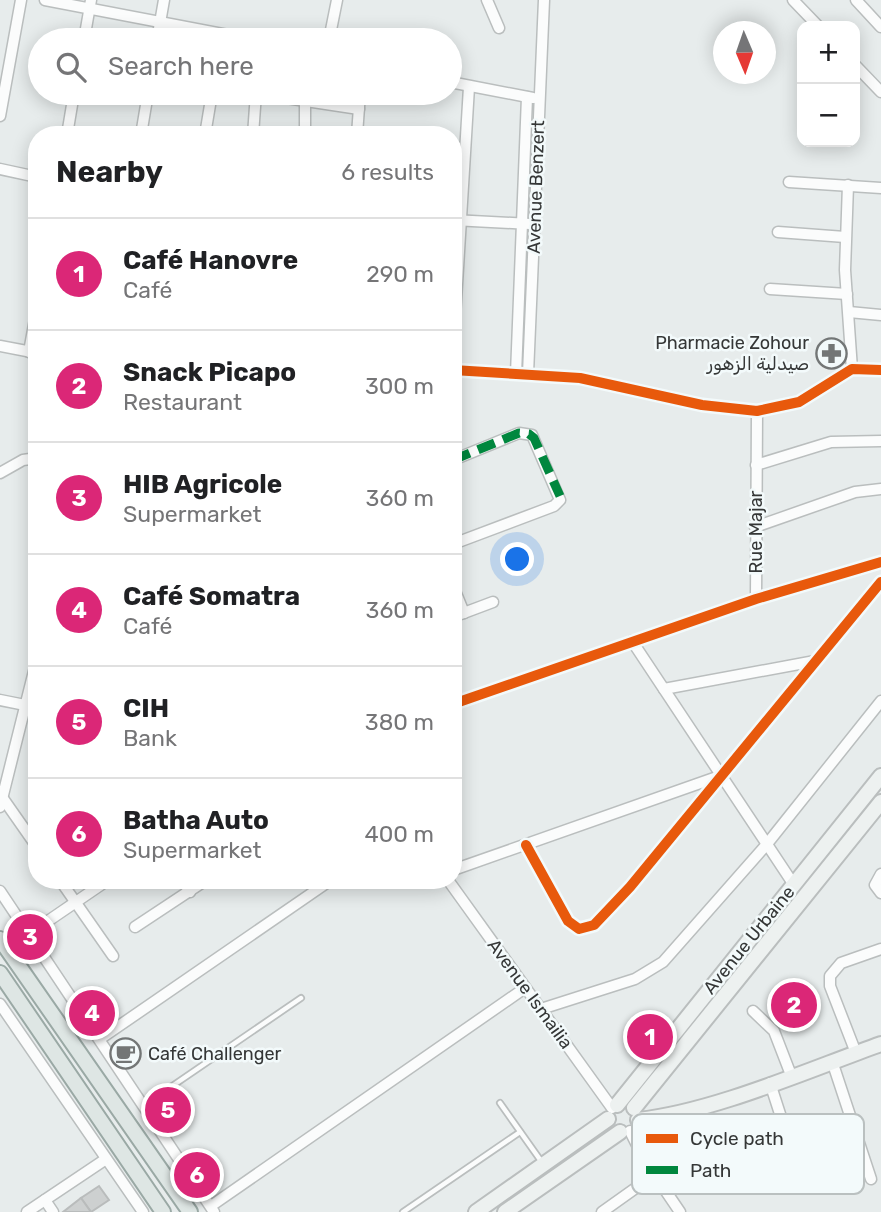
<!DOCTYPE html>
<html lang="en">
<head>
<meta charset="utf-8">
<style>
	:root { --surface:#fff; --page:#f2f2f2; --text:#202124; --muted:#757577; --line:#e0e0e0; --accent:#db2777 }
	body { margin:0; font-family:Rubik,Vazirmatn,sans-serif; background:var(--page); color:var(--text) }
	.controls { position:absolute; right:21px; top:21px; display:grid; overflow:hidden; border-radius:14px; box-shadow:0 4px 18px #0003 }
	.controls button { width:63px; height:63px; display:grid; place-items:center; padding:0; border:0; border-bottom:2px solid var(--line); background:var(--surface); color:var(--text); font:35px sans-serif }
	.compass { position:absolute; left:713px; top:21px; width:63px; height:63px; border-radius:50%; background:var(--surface); box-shadow:0 4px 18px #0003; rotate:178deg }
	.you { position:absolute; left:518px; top:560px; width:24px; height:24px; margin:-18px; border:5px solid #fff; border-radius:50%; background:#1a73e8; box-shadow:0 0 0 10px #1a73e833 }
	.badge { display:grid; place-items:center; width:46px; height:46px; border-radius:50%; background:var(--accent); color:#fff; font-size:23px; font-weight:700 }
	.pin { position:absolute; translate:-50% -50%; border:4px solid #fff; box-shadow:0 2px 7px #0006 }
	.list { margin:0; padding:0; list-style:none }
	h2 { display:flex; justify-content:space-between; align-items:center; height:91px; margin:0; padding:0 28px; font-size:30px }
	h2 small { font-size:23px; font-weight:400; color:var(--muted) }
	.list li { display:grid; grid-template-columns:46px 1fr auto; gap:21px; align-items:center; box-sizing:border-box; height:112px; padding:0 28px; border-top:2px solid var(--line) }
	.list b { display:block; font-size:26px; white-space:nowrap }
	.list p { margin:0; font-size:23px; white-space:nowrap; color:var(--muted) }
	.list em { font-size:23px; font-style:normal; color:var(--muted) }
	.icon { flex:none; width:38px; height:38px; fill:none; stroke:currentColor; stroke-width:2; stroke-linecap:round; stroke-linejoin:round }
	.map { position:relative; flex:none; width:881px; height:1212px; overflow:hidden }
	.search { position:absolute; background:var(--surface); box-shadow:0 4px 18px #0003; left:28px; top:28px; width:434px; height:77px; display:flex; align-items:center; gap:18px; box-sizing:border-box; padding:0 24px; border-radius:38px; color:var(--muted); font-size:26px }
	.panel { position:absolute; background:var(--surface); box-shadow:0 4px 18px #0003; left:28px; top:126px; width:434px; height:763px; border-radius:28px }
	.map>svg:first-child { display:block }
</style>
</head>
<body>
<div class="map">
<svg width="881" height="1212" viewBox="0 0 881 1212">
	<rect width="100%" height="100%" fill="#e7ecec"/>
	<!-- building -->
	<g fill="#cdd0d0" stroke="#b9bcbc" stroke-width="2">
		<path d="M99,1186L109,1200L91,1212L81,1198Z"/>
		<path d="M81,1198L91,1212H63Z"/>
	</g>
	<g fill="none" stroke-linecap="round" stroke-linejoin="round">
		<defs>
			<g id="lane">
				<path d="M500,1103L541,1161"/>
				<path d="M143,1106L301,998"/>
				<path d="M403,1212L520,1132"/>
			</g>
			<g id="street">
				<path d="M45,0L254,40"/>
				<path d="M487,0L499,28"/>
				<path d="M793,0L818,26"/>
				<path d="M856,0L881,27"/>
				<path d="M84,40L91,0"/>
				<path d="M157,40L164,0"/>
				<path d="M329,40L337,0"/>
				<path d="M855,65L881,92"/>
				<path d="M450,82L533,98"/>
				<path d="M253,93L359,109"/>
				<path d="M0,116L21,0"/>
				<path d="M67,135L74,93"/>
				<path d="M141,135L148,93"/>
				<path d="M205,135L212,93"/>
				<path d="M253,135L256,93"/>
				<path d="M305,135V102"/>
				<path d="M357,135L360,93"/>
				<path d="M0,169L37,177"/>
				<path d="M789,182L881,188"/>
				<path d="M848,185L845,270L852,369"/>
				<path d="M453,220L530,224"/>
				<path d="M778,232L845,237"/>
				<path d="M770,289L847,294"/>
				<path d="M849,312L881,315"/>
				<path d="M0,346L37,353"/>
				<path d="M453,350L469,87"/>
				<path d="M29,352L37,308"/>
				<path d="M453,370L580,378L702,405L757,411L799,402L852,369L881,370"/>
				<path d="M516,374L527,97"/>
				<path d="M528,374L544,0"/>
				<path d="M453,460L519,433L532,435L560,500L554,506L453,544"/>
				<path d="M756,465L831,442L881,441"/>
				<path d="M0,473L23,460L37,458"/>
				<path d="M755,527L855,492L881,489"/>
				<path d="M453,586L464,613"/>
				<path d="M756,599L757,411"/>
				<path d="M453,617L493,602"/>
				<path d="M632,641L794,885"/>
				<path d="M664,689L815,661"/>
				<path d="M0,700L25,705"/>
				<path d="M453,704L756,599L881,562"/>
				<path d="M2,797L37,847"/>
				<path d="M0,807L37,659"/>
				<path d="M526,845L568,921L579,929L594,925L630,887L881,582"/>
				<path d="M453,870L720,776"/>
				<path d="M881,874L875,885L881,893"/>
				<path d="M60,880L113,956"/>
				<path d="M182,880L190,892"/>
				<path d="M448,880L612,1108"/>
				<path d="M0,891L214,1212"/>
				<path d="M135,927L206,880"/>
				<path d="M29,934L108,880"/>
				<path d="M0,1004L143,1212"/>
				<path d="M541,1009L635,979L663,962L767,844L881,701"/>
				<path d="M753,1011L774,1031L791,1075"/>
				<path d="M100,1039L331,880"/>
				<path d="M856,1053L830,986V976L841,963L881,949"/>
				<path d="M832,1061L871,1179"/>
				<path d="M770,1083L802,1182"/>
				<path d="M630,1131L644,1159L680,1212"/>
				<path d="M45,1200L53,1212"/>
				<path d="M211,1206L525,988"/>
				<path d="M27,1212L106,1159"/>
				<path d="M602,1212L654,1175"/>
			</g>
			<g id="secondary">
				<path d="M617,1105L881,776"/>
				<path d="M634,1108L881,802"/>
				<path d="M638,1120C713,1112 808,1070 881,1044"/>
				<path d="M476,1212L608,1119"/>
				<path d="M505,1212L620,1132"/>
			</g>
			<g id="primary">
				<path d="M0,939L190,1212"/>
				<path d="M0,973L163,1212"/>
			</g>
		</defs>
		<!-- lane casing -->
		<use href="#lane" stroke="#babebe" stroke-width="8"/>
		<!-- street casing -->
		<use href="#street" stroke="#babebe" stroke-width="13"/>
		<!-- secondary casing -->
		<use href="#secondary" stroke="#babebe" stroke-width="18"/>
		<!-- primary casing -->
		<use href="#primary" stroke="#9aa9a5" stroke-width="18"/>
		<!-- lane -->
		<use href="#lane" stroke="#fbfcfc" stroke-width="4.5"/>
		<!-- street -->
		<use href="#street" stroke="#fbfcfc" stroke-width="10"/>
		<!-- secondary -->
		<use href="#secondary" stroke="#edf1f0" stroke-width="14"/>
		<!-- primary -->
		<use href="#primary" stroke="#dee6e4" stroke-width="14"/>
		<!-- quiet -->
		<path stroke="#00873e" stroke-width="9" stroke-dasharray="18 9" stroke-linecap="butt" d="M453,460L519,433L529,434L534,438L560,496"/>
		<defs>
			<g id="cycleway">
				<path d="M453,370L580,378L702,405L757,411L799,402L852,369L881,370"/>
				<path d="M453,704L756,599L881,562"/>
				<path d="M526,845L568,921L579,929L594,925L630,887L881,582"/>
			</g>
		</defs>
		<!-- cycleway casing -->
		<use href="#cycleway" stroke="#f3fafb" stroke-width="15"/>
		<!-- cycleway -->
		<use href="#cycleway" stroke="#e8590c" stroke-width="10"/>
	</g>
	<!-- icons -->
	<defs>
		<symbol id="pharmacy-ring" viewBox="-11 -11 22 22"><circle r="9.5" fill="#f3fafb" stroke="#737676" stroke-width="1.5"/><path d="M-2-6h4v4h4v4h-4v4h-4v-4h-4v-4h4Z" fill="#737676"/></symbol>
		<symbol id="cafe-ring" viewBox="-11 -11 22 22"><circle r="9.5" fill="#f3fafb" stroke="#737676" stroke-width="1.5"/><path d="M-5.5-4.5H6V0H3Q3 3.5 0 3.5H-2.5Q-5.5 3.5-5.5 0ZM3-3.2v2h1.7v-2ZM-6 4.5H4V6H-6Z" fill="#737676"/></symbol>
	</defs>
	<g fill-rule="evenodd">
		<use href="#pharmacy-ring" x="814" y="336" width="35" height="35"/>
		<use href="#cafe-ring" x="108" y="1036" width="35" height="35"/>
	</g>
	<g text-anchor="middle" stroke-width="5" stroke-linejoin="round" paint-order="stroke">
		<!-- street labels -->
		<g font-size="18" fill="#353737" stroke="#f3fafb">
			<text transform="translate(536 187) rotate(-88)" y="6">Avenue Benzert</text>
			<text transform="translate(756 532) rotate(-90)" y="6">Rue Majar</text>
			<text transform="translate(749 940) rotate(-51)" y="6">Avenue Urbaine</text>
			<text transform="translate(530 994) rotate(54)" y="6">Avenue Ismailia</text>
		</g>
		<!-- poi labels -->
		<g font-size="18" fill="#353737" stroke="#f3fafb" text-anchor="end">
			<text x="809" y="349">Pharmacie Zohour<tspan x="809" dy="21">صيدلية الزهور</tspan></text>
			<text x="148" y="1060" text-anchor="start">Café Challenger</text>
		</g>
	</g>
	<!-- legend -->
	<rect x="632" y="1114" width="232" height="80" rx="10" fill="#f3fafb" stroke="#bac0c0" stroke-width="2"/>
	<rect x="646" y="1134" width="32" height="9" fill="#e8590c"/>
	<rect x="646" y="1166" width="32" height="8" fill="#00873e"/>
	<g font-size="19" fill="#353737">
		<text x="690" y="1145">Cycle path</text>
		<text x="690" y="1177">Path</text>
	</g>
</svg>
<div class="controls">
<button>+</button>
<button>−</button>
</div>
<svg class="compass" viewBox="-18 -18 36 36"><path d="M0-13l5 13h-10z" fill="#e53935"/><path d="M0 13l5-13h-10z" fill="#757577"/></svg>
<div class="you"></div>
<div class="pin badge" style="left:650px;top:1037px">1</div>
<div class="pin badge" style="left:794px;top:1005px">2</div>
<div class="pin badge" style="left:30px;top:937px">3</div>
<div class="pin badge" style="left:92px;top:1013px">4</div>
<div class="pin badge" style="left:168px;top:1110px">5</div>
<div class="pin badge" style="left:197px;top:1175px">6</div>
<div class="search"><svg class="icon" aria-label="search" viewBox="0 0 24 24"><circle cx="10" cy="10" r="6"/><path d="M15 15l6 6"/></svg>Search here</div>
<section class="panel">
<h2>Nearby<small>6 results</small></h2>
<ul class="list">
<li><span class="badge">1</span><div><b>Café Hanovre</b><p>Café</p></div><em>290 m</em></li>
<li><span class="badge">2</span><div><b>Snack Picapo</b><p>Restaurant</p></div><em>300 m</em></li>
<li><span class="badge">3</span><div><b>HIB Agricole</b><p>Supermarket</p></div><em>360 m</em></li>
<li><span class="badge">4</span><div><b>Café Somatra</b><p>Café</p></div><em>360 m</em></li>
<li><span class="badge">5</span><div><b>CIH</b><p>Bank</p></div><em>380 m</em></li>
<li><span class="badge">6</span><div><b>Batha Auto</b><p>Supermarket</p></div><em>400 m</em></li>
</ul>
</section>
</div>
</body>
</html>
